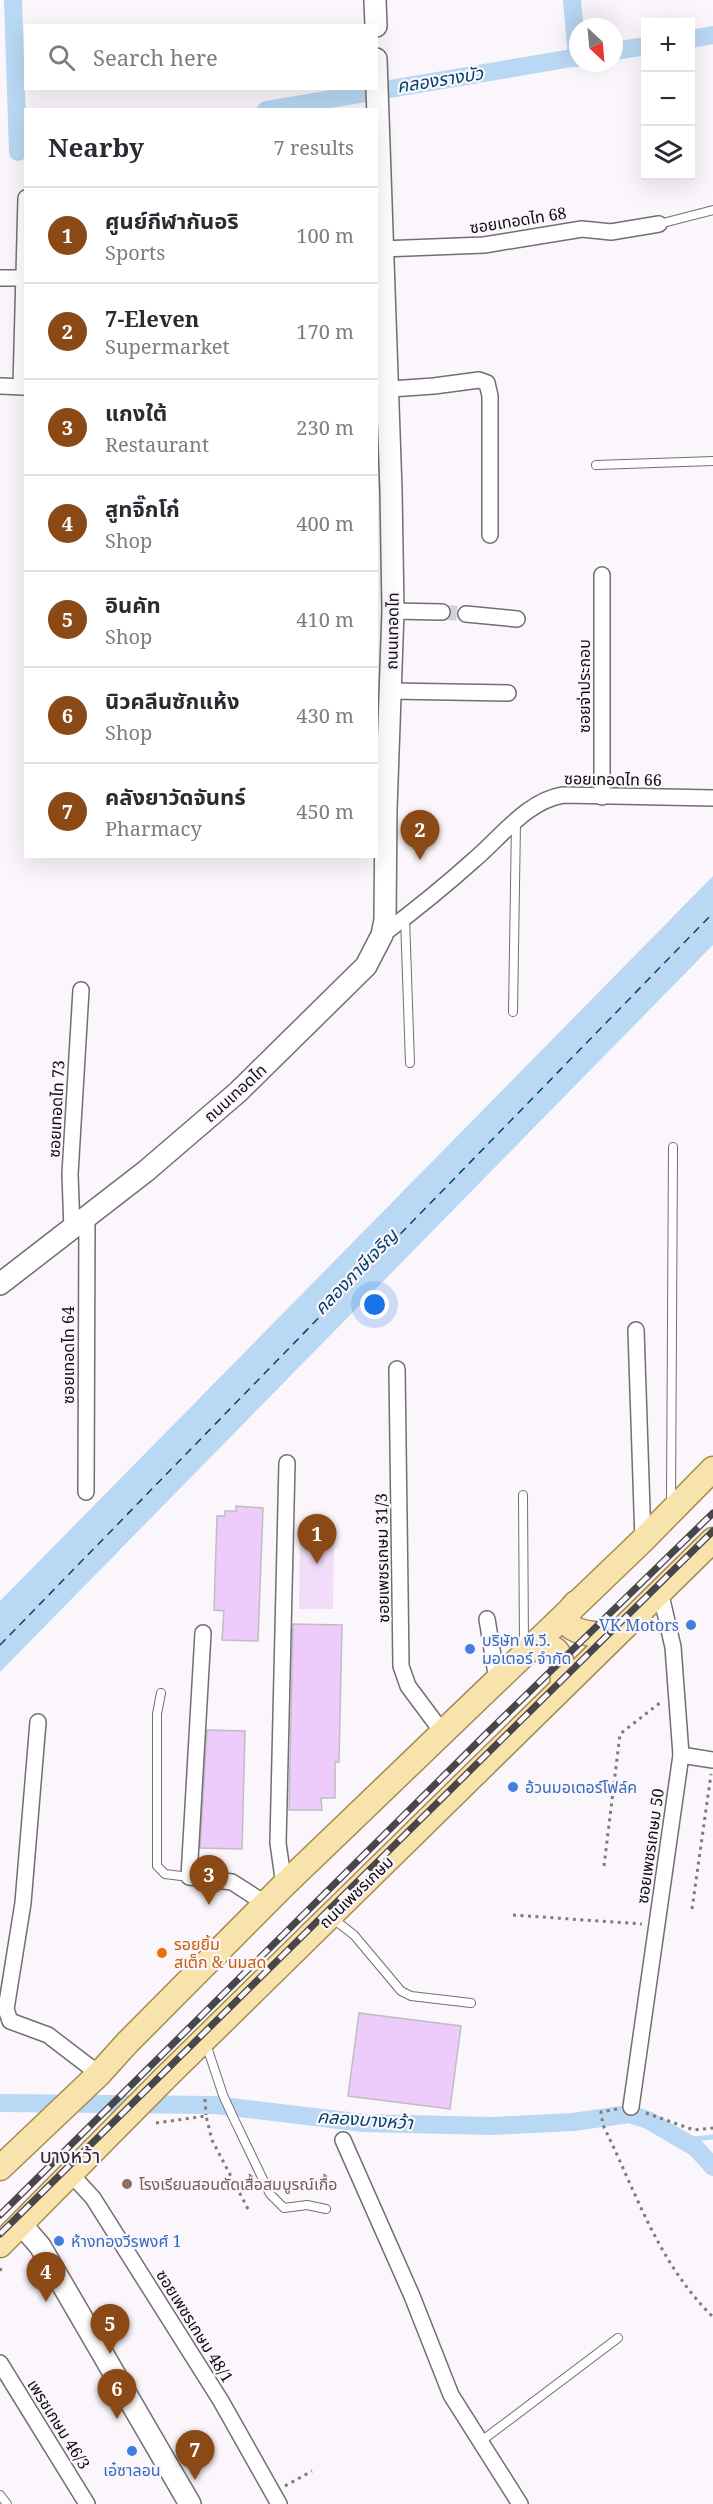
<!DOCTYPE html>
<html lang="en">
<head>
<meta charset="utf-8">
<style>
	:root { --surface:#fff; --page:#f7f7f7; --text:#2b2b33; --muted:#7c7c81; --line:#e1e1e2; --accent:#8b4916 }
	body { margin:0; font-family:"Noto Serif","Noto Sans Thai",serif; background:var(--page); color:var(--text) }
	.controls { position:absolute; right:18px; top:18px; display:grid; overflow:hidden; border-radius:0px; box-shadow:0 6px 24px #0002 }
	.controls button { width:54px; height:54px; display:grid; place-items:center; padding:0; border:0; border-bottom:2px solid var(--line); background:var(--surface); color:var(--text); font:30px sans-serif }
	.compass { position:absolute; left:569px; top:18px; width:54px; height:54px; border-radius:50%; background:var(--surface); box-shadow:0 6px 24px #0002; rotate:154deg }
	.you { position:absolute; left:375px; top:1305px; width:21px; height:21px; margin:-15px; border:4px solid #fff; border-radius:50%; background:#1a73e8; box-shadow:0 0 0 9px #1a73e833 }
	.badge { display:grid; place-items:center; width:39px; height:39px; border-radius:50%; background:var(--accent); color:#fff; font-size:20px; font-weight:700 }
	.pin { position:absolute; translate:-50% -50px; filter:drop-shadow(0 2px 3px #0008) }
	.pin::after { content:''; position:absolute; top:32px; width:21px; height:18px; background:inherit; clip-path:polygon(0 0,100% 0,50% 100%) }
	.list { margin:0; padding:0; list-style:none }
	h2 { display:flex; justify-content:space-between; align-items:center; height:78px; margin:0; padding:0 24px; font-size:26px }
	h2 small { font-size:20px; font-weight:400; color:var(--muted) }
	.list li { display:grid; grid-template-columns:39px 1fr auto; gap:18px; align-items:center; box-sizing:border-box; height:96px; padding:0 24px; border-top:2px solid var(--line) }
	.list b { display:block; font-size:22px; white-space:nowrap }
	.list p { margin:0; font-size:20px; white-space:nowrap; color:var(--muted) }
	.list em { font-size:20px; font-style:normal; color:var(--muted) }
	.icon { flex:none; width:33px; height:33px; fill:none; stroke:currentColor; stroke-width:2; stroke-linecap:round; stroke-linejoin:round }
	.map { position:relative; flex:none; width:713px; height:2504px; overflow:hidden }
	.search { position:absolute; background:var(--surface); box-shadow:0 6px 24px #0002; left:24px; top:24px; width:354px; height:66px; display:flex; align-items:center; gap:15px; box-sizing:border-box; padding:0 21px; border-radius:0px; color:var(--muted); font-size:22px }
	.panel { position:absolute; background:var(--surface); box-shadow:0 6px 24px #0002; left:24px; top:108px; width:354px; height:750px; border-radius:0px }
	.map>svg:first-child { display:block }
</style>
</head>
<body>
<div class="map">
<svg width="713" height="2504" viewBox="0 0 713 2504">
	<rect width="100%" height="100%" fill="#faf6fc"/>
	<!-- green -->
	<path fill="#f1dcf9" d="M300,1533H334L333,1609H299Z"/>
	<!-- water -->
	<path fill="#b9d8f3" d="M713,876V945L0,1672V1601Z"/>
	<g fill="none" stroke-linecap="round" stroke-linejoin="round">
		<!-- stream -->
		<path stroke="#b9d8f3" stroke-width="5" d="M684,2140L713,2137"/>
		<!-- canal -->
		<g stroke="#b9d8f3" stroke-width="18">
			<path d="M13,0L18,152"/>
			<path d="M572,0L577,58"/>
			<path d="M690,39L713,35"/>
			<path d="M614,51L646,46"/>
			<path d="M266,110L578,57"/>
			<path d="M0,2103L215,2105L364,2123L492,2126L573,2122L629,2114L648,2120L696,2148L713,2167"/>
		</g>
		<!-- ferry -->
		<path stroke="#00436c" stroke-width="1.5" stroke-dasharray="8 6" stroke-linecap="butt" d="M0,1645L713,913"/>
	</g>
	<!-- building -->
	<g fill="#edcbfb" stroke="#c1bcc2" stroke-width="1.5">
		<path d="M236,1506L263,1508L258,1641L222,1640L224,1611L214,1610L217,1516H225V1511H236Z"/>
		<path d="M293,1624L342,1625L339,1762H335V1798H321L322,1810H289Z"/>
		<path d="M207,1730L245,1731L242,1849L200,1848Z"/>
		<path d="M359,2013L461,2026L450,2109L348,2096Z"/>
	</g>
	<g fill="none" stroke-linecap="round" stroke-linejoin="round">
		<!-- street-tunnel -->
		<path stroke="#d6d3d8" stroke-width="15" stroke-dasharray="15 8" stroke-linecap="butt" d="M442,612L466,614"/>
		<defs>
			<g id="lane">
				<path d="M659,224L713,210"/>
				<path d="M596,465L713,461"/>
				<path d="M405,918L410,1063"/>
				<path d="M513,1012L516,822"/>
				<path d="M523,1495L524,1645"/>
				<path d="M671,1502L673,1147"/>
				<path d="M161,1693L157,1714V1866L165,1874L189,1877"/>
				<path d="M332,1918L354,1935L401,1991L411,1996L471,2003"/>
				<path d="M206,2044L223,2095L233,2117L270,2194L284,2208L307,2205L326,2209"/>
				<path d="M480,2442L618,2338"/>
				<path d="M0,2495L7,2504"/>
			</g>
			<g id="street">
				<path d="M382,249L484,245L582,229L611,232L659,224"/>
				<path d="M0,278H22"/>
				<path d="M0,386L26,387"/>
				<path d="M21,387L26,198"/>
				<path d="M376,390L434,386L479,380L487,383L490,396V535"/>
				<path d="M393,611L442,612"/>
				<path d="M466,614L517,619"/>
				<path d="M391,691L508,693"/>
				<path d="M602,797V575"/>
				<path d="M382,935C414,911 445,886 475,859C502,836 527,801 563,795L713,798"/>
				<path d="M72,1230L70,1174L81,990"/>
				<path d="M636,1330L643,1540"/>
				<path d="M397,1369L401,1666L408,1686L443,1733"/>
				<path d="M86,1492L87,1218"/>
				<path d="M487,1619L497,1680"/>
				<path d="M203,1633L189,1877L232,1882L266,1904"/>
				<path d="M38,1722L23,1903L6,2009L10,2021L48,2035L99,2074"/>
				<path d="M681,1755L713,1760"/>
				<path d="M284,1885L278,1843L287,1463"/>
				<path d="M631,2107L681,1755L673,1647L660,1591"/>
				<path d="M343,2140L412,2296L451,2395L520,2504"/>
				<path d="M71,2174L93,2198L221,2401L279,2504"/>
				<path d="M0,2363L87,2504"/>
			</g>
			<g id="secondary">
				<path d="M375,0L376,26"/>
				<path d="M0,1284L146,1171L238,1092L366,966L382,935L385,920L386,809L393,611L391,491L376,59"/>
				<path d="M21,2224L40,2246L190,2504"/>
			</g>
			<g id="primary">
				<path d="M576,1603C548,1633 595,1635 614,1635"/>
				<path d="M532,1645C564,1643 562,1660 563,1686"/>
				<path d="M0,2168L99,2074L127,2043L284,1885L643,1540L713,1469"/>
				<path d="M0,2245L165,2078L713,1540"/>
			</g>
		</defs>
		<!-- lane casing -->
		<use href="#lane" stroke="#726e73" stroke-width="10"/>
		<!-- street casing -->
		<use href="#street" stroke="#726e73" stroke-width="18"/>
		<!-- secondary casing -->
		<use href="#secondary" stroke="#726e73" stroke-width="24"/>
		<!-- primary casing -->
		<use href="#primary" stroke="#a48b50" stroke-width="27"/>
		<!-- path -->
		<g stroke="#7e7b7e" stroke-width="3" stroke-dasharray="3 4.5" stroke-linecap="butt">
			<path d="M604,1866L620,1734L661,1702"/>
			<path d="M692,1909L711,1774"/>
			<path d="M513,1915L642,1924"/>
			<path d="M205,2099L206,2115"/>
			<path d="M617,2109L601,2112L603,2125C636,2192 658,2263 713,2317"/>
			<path d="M646,2113L694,2130L713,2128"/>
			<path d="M156,2123L206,2116L212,2140L248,2209"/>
			<path d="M0,2271L3,2264"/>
			<path d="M285,2486L312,2471"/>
		</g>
		<!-- lane -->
		<use href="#lane" stroke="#fff" stroke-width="8"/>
		<!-- street -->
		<use href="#street" stroke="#fff" stroke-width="15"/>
		<!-- secondary -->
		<use href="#secondary" stroke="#fff" stroke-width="21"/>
		<!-- primary -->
		<use href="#primary" stroke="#f9e3ac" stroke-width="24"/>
		<defs>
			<g id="rail">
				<path d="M0,2215L488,1732L713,1513"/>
				<path d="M0,2234L713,1531"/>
			</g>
		</defs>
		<!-- rail casing -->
		<use href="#rail" stroke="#484649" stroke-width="7"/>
		<!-- rail -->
		<use href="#rail" stroke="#faf6fc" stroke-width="4.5" stroke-dasharray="14" stroke-linecap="butt"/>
	</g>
	<!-- markers -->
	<g fill="#3f7fe0" stroke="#faf6fc" stroke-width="2">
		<circle cx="691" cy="1625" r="6"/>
		<circle cx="470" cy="1649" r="6"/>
		<circle cx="513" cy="1787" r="6"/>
		<circle cx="59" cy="2241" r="6"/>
		<circle cx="132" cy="2451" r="6"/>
	</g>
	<circle fill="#e8710a" stroke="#faf6fc" stroke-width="2" cx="162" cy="1953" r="6"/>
	<circle fill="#8d6e63" stroke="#faf6fc" stroke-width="2" cx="127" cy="2184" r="6"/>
	<g text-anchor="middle" stroke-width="4.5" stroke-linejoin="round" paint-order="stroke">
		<!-- street labels -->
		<g font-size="16" fill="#0d0b0d" stroke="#faf6fc">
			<text transform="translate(518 220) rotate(-9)" y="6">ซอยเทอดไท 68</text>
			<text transform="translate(392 631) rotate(-89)" y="6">ถนนเทอดไท</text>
			<text transform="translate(584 686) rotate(-90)" y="6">ซอยจ่าประกอบ</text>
			<text transform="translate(613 779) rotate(1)" y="6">ซอยเทอดไท 66</text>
			<text transform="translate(235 1093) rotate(-42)" y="6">ถนนเทอดไท</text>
			<text transform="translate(56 1109) rotate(-87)" y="6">ซอยเทอดไท 73</text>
			<text transform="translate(68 1355) rotate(-90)" y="6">ซอยเทอดไท 64</text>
			<text transform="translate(382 1558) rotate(-91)" y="6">ซอยเพชรเกษม 31/3</text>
			<text transform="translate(650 1846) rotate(-82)" y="6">ซอยเพชรเกษม 50</text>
			<text transform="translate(356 1892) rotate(-44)" y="6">ถนนเพชรเกษม</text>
			<text transform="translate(195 2326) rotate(58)" y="6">ซอยเพชรเกษม 48/1</text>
			<text transform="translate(59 2424) rotate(58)" y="6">เพรชเกษม 46/3</text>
		</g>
		<!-- shop labels -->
		<g font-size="16" fill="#366cbe" stroke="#faf6fc" text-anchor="start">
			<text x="679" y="1631" text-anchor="end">VK Motors</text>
			<text x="482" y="1646">บริษัท พี.วี.<tspan x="482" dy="18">มอเตอร์ จำกัด</tspan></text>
			<text x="525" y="1793">อ้วนมอเตอร์โฟล์ค</text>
			<text x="71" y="2247">ห้างทองวีรพงศ์ 1</text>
			<text x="132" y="2476" text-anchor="middle">เอ๋ซาลอน</text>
		</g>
		<!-- food labels -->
		<g font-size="16" fill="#c56008" stroke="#faf6fc" text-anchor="start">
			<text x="174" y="1950">รอยยิ้ม<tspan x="174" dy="18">สเต็ก &amp; นมสด</tspan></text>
		</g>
		<!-- education labels -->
		<g font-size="16" fill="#785e54" stroke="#faf6fc" text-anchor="start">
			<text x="139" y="2190">โรงเรียนสอนตัดเสื้อสมบูรณ์เกื้อ</text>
		</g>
		<!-- water labels -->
		<g font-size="18" font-style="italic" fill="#00436c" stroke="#faf6fc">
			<text transform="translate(440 80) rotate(-9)" y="6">คลองรางบัว</text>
			<text transform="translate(356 1272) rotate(-46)" y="6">คลองภาษีเจริญ</text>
			<text transform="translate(365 2120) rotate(4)" y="6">คลองบางหว้า</text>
		</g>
		<!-- quarter labels -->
		<g font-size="20" fill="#2f2c30" stroke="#faf6fc">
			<text x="70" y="2163">บางหว้า</text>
		</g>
	</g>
</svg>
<div class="controls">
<button>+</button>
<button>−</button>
<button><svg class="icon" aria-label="layers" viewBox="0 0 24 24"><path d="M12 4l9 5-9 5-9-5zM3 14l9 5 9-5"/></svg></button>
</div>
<svg class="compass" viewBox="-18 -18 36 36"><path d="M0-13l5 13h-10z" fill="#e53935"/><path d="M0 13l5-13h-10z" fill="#7c7c81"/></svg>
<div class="you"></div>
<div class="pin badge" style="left:317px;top:1564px">1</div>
<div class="pin badge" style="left:420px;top:860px">2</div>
<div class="pin badge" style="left:209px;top:1905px">3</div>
<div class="pin badge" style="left:46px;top:2302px">4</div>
<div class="pin badge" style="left:110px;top:2354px">5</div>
<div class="pin badge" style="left:117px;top:2419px">6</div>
<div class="pin badge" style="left:195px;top:2480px">7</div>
<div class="search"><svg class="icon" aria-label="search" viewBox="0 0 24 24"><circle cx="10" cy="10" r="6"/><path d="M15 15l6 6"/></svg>Search here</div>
<section class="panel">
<h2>Nearby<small>7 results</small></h2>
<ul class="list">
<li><span class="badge">1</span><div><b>ศูนย์กีฬากันอริ</b><p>Sports</p></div><em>100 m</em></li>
<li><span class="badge">2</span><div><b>7-Eleven</b><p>Supermarket</p></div><em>170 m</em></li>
<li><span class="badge">3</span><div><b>แกงใต้</b><p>Restaurant</p></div><em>230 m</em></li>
<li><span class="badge">4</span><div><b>สูทจิ๊กโก๋</b><p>Shop</p></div><em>400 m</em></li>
<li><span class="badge">5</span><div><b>อินคัท</b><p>Shop</p></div><em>410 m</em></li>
<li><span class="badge">6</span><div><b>นิวคลีนซักแห้ง</b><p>Shop</p></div><em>430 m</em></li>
<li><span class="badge">7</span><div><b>คลังยาวัดจันทร์</b><p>Pharmacy</p></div><em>450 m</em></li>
</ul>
</section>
</div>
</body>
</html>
